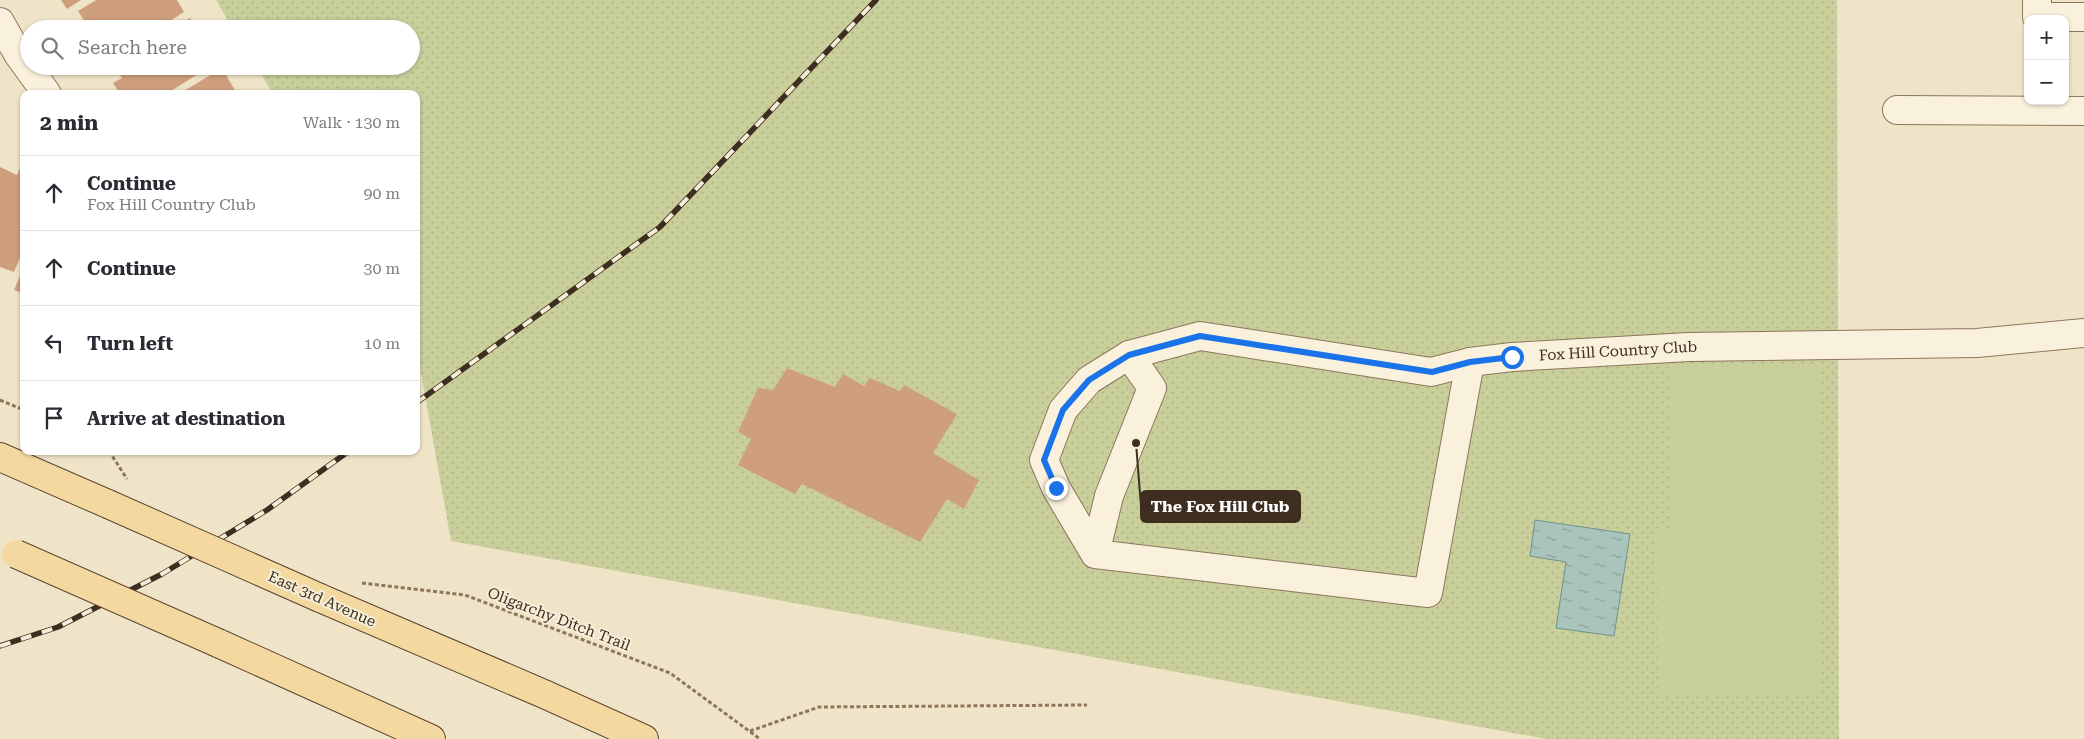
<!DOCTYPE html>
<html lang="en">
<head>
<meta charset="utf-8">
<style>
	:root { --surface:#fff; --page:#f7f7f7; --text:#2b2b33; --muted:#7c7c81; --line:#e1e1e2 }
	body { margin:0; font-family:"Roboto Serif",serif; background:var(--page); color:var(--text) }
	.controls { position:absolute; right:15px; top:15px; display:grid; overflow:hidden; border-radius:10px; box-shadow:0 1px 4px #0004 }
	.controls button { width:45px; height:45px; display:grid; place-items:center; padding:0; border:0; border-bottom:1px solid var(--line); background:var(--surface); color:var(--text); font:25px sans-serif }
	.stop { position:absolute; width:15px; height:15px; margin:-11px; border:4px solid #1a73e8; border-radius:50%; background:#fff }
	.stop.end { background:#1a73e8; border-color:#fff; box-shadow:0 1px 5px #0008 }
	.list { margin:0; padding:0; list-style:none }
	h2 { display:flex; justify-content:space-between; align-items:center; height:65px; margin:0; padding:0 20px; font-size:21px }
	h2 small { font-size:16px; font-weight:400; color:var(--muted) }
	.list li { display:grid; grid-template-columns:32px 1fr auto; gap:15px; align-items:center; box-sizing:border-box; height:75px; padding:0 20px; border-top:1px solid var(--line) }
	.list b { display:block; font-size:19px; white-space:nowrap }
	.list p { margin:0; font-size:16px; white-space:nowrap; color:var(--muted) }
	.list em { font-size:16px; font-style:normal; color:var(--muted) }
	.icon { flex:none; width:28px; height:28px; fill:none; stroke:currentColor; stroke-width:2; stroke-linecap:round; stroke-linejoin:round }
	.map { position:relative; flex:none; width:2084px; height:739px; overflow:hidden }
	.search { position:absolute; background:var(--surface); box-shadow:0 1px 4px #0004; left:20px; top:20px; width:400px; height:55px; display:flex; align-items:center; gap:12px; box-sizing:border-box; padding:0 18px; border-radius:28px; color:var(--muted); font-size:19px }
	.panel { position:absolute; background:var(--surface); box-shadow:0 1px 4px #0004; left:20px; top:90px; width:400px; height:365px; border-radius:10px }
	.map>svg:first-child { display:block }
</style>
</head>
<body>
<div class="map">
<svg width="2084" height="739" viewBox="0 0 2084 739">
	<defs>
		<pattern id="grass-dots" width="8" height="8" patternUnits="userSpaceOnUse" patternTransform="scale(1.25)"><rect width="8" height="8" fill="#c9cf9b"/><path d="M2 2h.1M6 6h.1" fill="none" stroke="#aeb285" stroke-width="1.8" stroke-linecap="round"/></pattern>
		<pattern id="water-ripples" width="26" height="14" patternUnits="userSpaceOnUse" patternTransform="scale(1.25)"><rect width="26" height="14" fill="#a9c4bc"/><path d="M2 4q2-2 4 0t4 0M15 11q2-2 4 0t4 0" fill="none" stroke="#8ba098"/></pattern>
	</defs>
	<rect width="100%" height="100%" fill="#f0e4c8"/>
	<!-- grass -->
	<path fill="url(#grass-dots)" d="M216,0H1837L1839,739H1547L451,541L416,345V94H273L256,66H411V29H233Z"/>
	<!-- green -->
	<path fill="#c9cf9b" d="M1819,366L1822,695L1658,696L1657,530H1669L1668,367Z"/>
	<!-- water -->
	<path fill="url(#water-ripples)" stroke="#6f938a" d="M1535,520L1630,534L1614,636L1556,628L1566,562L1530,556Z"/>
	<!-- building -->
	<g fill="#cf9f7d">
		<path d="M61,0H81L67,9Z"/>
		<path d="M96,0H177L184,12L157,29H84L88,27L78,11Z"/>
		<path d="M190,18L196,29H173Z"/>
		<path d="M114,66H211L166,94H120L113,83L122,78Z"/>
		<path d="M222,68L237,94H179Z"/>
		<path d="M21,166L24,167V248L14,272L0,267V167L17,175Z"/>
		<path d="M24,266V294L14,290Z"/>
		<path d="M787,368L835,387L843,374L864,386L870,378L900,391L904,385L957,414L933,453L979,480L964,509L947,499L920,542L802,484L795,494L738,465L751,439L738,432L758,388L773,390Z"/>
	</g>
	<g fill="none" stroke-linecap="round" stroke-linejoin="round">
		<defs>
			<g id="minor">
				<path d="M2037,0V17H2084"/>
				<path d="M0,22L18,54L47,94"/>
				<path d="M1897,110L2084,111"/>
				<path id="s1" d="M1129,355L1200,336L1431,372L1470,362L1512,357L1689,347L1977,343L2084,333"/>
				<path d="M1095,554L1056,488L1044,460L1063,410L1089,380L1129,355L1152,388L1109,496L1095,554L1428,593L1470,362"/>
			</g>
			<g id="major">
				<path d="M0,457L108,504"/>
				<path d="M320,598L544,694L644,739"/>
				<path d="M218,643L431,739"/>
			</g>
		</defs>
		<!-- minor casing -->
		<use href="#minor" stroke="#8d765c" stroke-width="30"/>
		<!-- major casing -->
		<use href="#major" stroke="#5b4430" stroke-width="30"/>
		<!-- path -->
		<g stroke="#8d765c" stroke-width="3" stroke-dasharray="4 2.5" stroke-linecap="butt">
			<path d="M0,400L24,410"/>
			<path d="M109,451L127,479"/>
			<path d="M362,583L465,595L670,673L760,739"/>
			<path d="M750,731L819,707L1087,705"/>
		</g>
		<!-- minor -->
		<use href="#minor" stroke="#faf1dc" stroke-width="28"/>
		<!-- major -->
		<use href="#major" stroke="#f3d9a0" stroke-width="28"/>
		<defs>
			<g id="rail">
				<path d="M416,403L660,227L876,0"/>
				<path d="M0,646L58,627L162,574L267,510L349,451"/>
			</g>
		</defs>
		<!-- rail casing -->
		<use href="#rail" stroke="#3d2e20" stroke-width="5.5"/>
		<!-- rail -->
		<use href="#rail" stroke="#f7eed8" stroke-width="4" stroke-dasharray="11" stroke-linecap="butt"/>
		<defs>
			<g id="major-bridge">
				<path d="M108,504L320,598"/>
				<path d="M16,554L218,643"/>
			</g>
		</defs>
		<!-- major-bridge casing -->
		<use href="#major-bridge" stroke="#5b4430" stroke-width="30" stroke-linecap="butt"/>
		<!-- major-bridge -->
		<use href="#major-bridge" stroke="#f3d9a0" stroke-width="28"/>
	</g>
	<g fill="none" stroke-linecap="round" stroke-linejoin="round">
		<!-- route -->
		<path stroke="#1a73e8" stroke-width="6" d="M1056,488L1044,460L1063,410L1089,380L1129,355L1200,336L1432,372L1470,362L1512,357"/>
	</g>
	<g text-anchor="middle" stroke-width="4" stroke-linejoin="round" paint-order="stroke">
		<!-- street labels -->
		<g font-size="15" fill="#3d2e20" stroke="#f7eed8">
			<text dy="5" stroke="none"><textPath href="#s1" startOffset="496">Fox Hill Country Club</textPath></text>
			<text transform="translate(322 599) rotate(24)" y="5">East 3rd Avenue</text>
			<text transform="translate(559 619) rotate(21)" y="5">Oligarchy Ditch Trail</text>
		</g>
	</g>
	<!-- callouts -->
	<path fill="none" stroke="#3d2e20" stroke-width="2" d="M1136 443L1141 506"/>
	<circle fill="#3d2e20" stroke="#f7eed8" stroke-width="2" cx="1136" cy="443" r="5"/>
	<rect fill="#3d2e20" stroke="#3d2e20" stroke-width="2" x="1141" y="491" width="159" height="31" rx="5"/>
	<g font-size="16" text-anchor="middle" font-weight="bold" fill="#fff">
		<text x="1220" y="512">The Fox Hill Club</text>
	</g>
</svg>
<div class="controls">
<button>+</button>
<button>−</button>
</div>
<div class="stop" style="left:1512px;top:357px"></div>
<div class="stop end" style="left:1056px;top:488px"></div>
<div class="search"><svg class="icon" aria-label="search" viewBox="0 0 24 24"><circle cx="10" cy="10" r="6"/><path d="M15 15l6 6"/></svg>Search here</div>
<section class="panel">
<h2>2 min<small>Walk · 130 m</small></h2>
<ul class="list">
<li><svg class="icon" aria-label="ahead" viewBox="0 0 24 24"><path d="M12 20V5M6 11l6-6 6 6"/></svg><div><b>Continue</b><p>Fox Hill Country Club</p></div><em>90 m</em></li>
<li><svg class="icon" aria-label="ahead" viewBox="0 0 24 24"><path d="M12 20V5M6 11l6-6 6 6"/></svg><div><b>Continue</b></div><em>30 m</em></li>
<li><svg class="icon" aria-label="left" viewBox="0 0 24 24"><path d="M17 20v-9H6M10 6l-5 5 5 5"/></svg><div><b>Turn left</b></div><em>10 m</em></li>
<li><svg class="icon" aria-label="arrive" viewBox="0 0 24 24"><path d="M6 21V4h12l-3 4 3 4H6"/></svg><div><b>Arrive at destination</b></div></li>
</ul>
</section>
</div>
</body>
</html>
